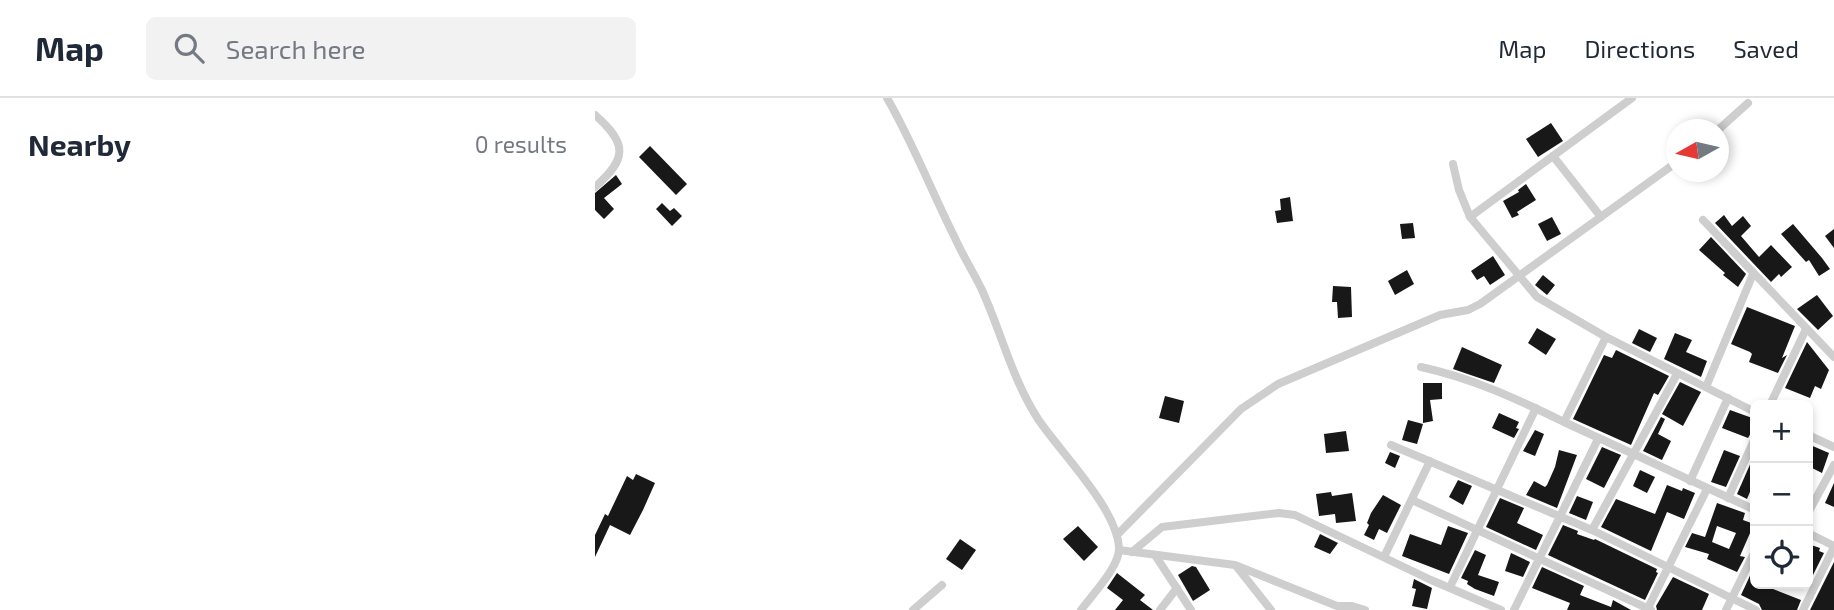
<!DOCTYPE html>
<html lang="en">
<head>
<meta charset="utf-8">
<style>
	:root { --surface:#fff; --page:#f2f2f3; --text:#1f2937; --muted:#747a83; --line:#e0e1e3 }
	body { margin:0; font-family:"Exo 2",sans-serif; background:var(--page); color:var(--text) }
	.controls { position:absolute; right:21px; bottom:21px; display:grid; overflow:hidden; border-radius:10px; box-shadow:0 4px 10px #0003 }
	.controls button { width:63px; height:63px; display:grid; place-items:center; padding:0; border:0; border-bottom:2px solid var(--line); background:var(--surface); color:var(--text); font:35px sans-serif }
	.compass { position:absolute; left:1071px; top:21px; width:63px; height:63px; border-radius:50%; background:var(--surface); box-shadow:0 4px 10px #0003; rotate:262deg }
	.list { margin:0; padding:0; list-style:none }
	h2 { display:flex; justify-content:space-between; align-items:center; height:91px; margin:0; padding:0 28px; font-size:30px }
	h2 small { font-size:23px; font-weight:400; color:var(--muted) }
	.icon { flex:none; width:38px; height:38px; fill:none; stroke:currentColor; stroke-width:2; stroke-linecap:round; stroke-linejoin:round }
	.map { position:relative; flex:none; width:1239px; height:512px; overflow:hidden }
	header { display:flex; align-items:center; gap:42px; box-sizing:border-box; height:98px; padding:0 35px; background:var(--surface); border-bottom:2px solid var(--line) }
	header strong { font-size:33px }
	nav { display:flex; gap:38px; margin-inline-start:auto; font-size:24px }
	.search { width:490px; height:63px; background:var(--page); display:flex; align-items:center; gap:18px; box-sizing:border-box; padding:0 24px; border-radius:10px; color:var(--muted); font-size:26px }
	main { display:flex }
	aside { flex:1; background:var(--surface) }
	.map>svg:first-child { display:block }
</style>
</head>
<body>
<header>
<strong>Map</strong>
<div class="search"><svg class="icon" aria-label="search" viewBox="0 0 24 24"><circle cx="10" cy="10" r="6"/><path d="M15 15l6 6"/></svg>Search here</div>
<nav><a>Map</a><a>Directions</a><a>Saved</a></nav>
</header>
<main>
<aside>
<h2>Nearby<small>0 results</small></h2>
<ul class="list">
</ul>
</aside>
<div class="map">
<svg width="1239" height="512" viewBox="0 0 1239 512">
	<rect width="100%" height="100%" fill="#fff"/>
	<!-- building -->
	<g fill="#181818" fill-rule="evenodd">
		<path d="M956,25L968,43L943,59L931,41Z"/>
		<path d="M55,48L92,86L81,97L44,59Z"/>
		<path d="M21,77L27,86L9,100L19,111L9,121L0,112V95Z"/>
		<path d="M931,86L941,102L922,114L924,117L917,120L908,103L924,94L923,92Z"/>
		<path d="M695,99L698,123L682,125L680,113L686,112L685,101Z"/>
		<path d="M67,105L75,113L79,110L87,118L77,128L61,111Z"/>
		<path d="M1129,117L1137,128L1148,118L1156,128L1146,138L1164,159L1176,147L1197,169L1186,179L1184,176L1176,184L1120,125Z"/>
		<path d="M957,119L966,136L952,143L943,126Z"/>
		<path d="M818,125L820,140L807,141L805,126Z"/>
		<path d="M1198,126L1227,160L1235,171L1224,178L1214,162L1211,164L1186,136Z"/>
		<path d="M1239,131V150L1230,138Z"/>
		<path d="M1116,139L1151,176L1143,189L1128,177L1130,175L1104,152Z"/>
		<path d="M898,158L910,177L895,187L889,178L882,182L876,173Z"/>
		<path d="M812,172L819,186L800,197L793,183Z"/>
		<path d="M948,177L960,187L952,197L940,187Z"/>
		<path d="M738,188L756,189L757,219L743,220L742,204H737Z"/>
		<path d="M1222,197L1238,218L1223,232L1202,211Z"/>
		<path d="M1152,209L1200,228L1187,260L1192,257L1183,275L1154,264L1157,256L1155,254L1136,246Z"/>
		<path d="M942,230L961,241L951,257L933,245Z"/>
		<path d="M1044,231L1062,240L1055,254L1037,245Z"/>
		<path d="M1080,235L1097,242L1091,254L1112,263L1106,279L1069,261Z"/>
		<path d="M1212,244L1234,272L1226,291L1220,288L1215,300L1190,290Z"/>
		<path d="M867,249L907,267L899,285L858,271Z"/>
		<path d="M1021,252L1074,278L1063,297L1059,295L1036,347L978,321L1009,257L1017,260Z"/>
		<path d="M1085,284L1106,294L1088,328L1067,316Z"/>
		<path d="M828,285H847V301L835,302L838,323L828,325Z"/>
		<path d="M570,298L589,303L584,325L564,320Z"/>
		<path d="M1135,312L1160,321V334L1156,335L1153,340L1127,330Z"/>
		<path d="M904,315L924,324L921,330L924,331L919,340L897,330Z"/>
		<path d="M1066,319L1070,321L1063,336L1076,343L1067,362L1048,353Z"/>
		<path d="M813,322L828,326L822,346L807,342Z"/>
		<path d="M940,332L949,336L940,358L928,353Z"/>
		<path d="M751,333L754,353L731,355L729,336Z"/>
		<path d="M1213,346L1234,355L1227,375L1213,368Z"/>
		<path d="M1007,349L1026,357L1009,390L991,381Z"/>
		<path d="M964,352L982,357L962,410L931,397L939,383L950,389L952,387L960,369Z"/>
		<path d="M1129,352L1145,358L1131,389L1116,384Z"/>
		<path d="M795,354L805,358L800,370L790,365Z"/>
		<path d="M1157,362L1160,363V382L1152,401L1142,396Z"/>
		<path d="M1045,372L1060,379L1052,395L1038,388Z"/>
		<path d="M41,376L60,385L48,412L35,437L15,427L0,459V437L10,416L13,418L32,378L38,382Z"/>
		<path d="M863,382L877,388L868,407L854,399Z"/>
		<path d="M1239,385V409L1230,405Z"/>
		<path d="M1072,387L1087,393L1088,390L1100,395L1089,421L1072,414L1056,453L1006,429L1021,401L1060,416Z"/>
		<path d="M736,394L737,398L757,395L761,423L741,425L740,416L724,418L721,396Z"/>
		<path d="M788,397L806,407L792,435L784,431L779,442L769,437L774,427L772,425L776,415Z"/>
		<path d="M982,398L998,404L991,422L974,415Z"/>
		<path d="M905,400L929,410L922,425L948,437L941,452L891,429Z"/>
		<path d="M1122,405L1150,415L1148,422L1159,426L1145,458L1150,459L1142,474L1112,461L1114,456L1090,449L1097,435L1110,439ZM1122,428L1141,435L1134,451L1117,444Z"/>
		<path d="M968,427L983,433L982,436L999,442L1000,441L1062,471L1061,474L1063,475L1050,502L953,457Z"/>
		<path d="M483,428L503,449L489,463L468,441Z"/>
		<path d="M853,428L873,435L854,476L807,458L815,436L846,447Z"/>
		<path d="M725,436L743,445L735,456L719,449Z"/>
		<path d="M365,441L381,452L367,472L351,461Z"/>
		<path d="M1213,446L1225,450L1224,453L1229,455L1213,487Z"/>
		<path d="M880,452L891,457L883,477L904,484L899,498L880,491L872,486L873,483L866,480Z"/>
		<path d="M916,455L935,464L928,479L910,473Z"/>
		<path d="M1239,464V512H1215Z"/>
		<path d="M1160,467V486H1174L1173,489L1206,502L1202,512H1167L1164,506L1146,497Z"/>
		<path d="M597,468L601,469L615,492L598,503L583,477Z"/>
		<path d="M947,469L989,488L985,497L1016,509L1018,502L1036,512H972L975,505L937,490Z"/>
		<path d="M522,475L550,497L545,502L558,512H520L528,502L512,490Z"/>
		<path d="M1078,479L1114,496L1107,512H1062L1061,508Z"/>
		<path d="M819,481L837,490L832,511L817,508L821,491L817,490Z"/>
	</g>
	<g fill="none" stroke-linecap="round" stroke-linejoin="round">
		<!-- street -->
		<g stroke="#cecece" stroke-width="8">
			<path d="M292,0C318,45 336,92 359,138C367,156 377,172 386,190C406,233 417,281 443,321C465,354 522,410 524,450C525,468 497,497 486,512"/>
			<path d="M0,17C33,46 32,61 0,89"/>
			<path d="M1123,32L1153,5"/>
			<path d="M958,58L1006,119"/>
			<path d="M858,66L864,92L875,119L942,199L1011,239L1160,314"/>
			<path d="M875,119L1037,0"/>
			<path d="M1108,122L1239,259"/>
			<path d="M1011,239L969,324L1160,412"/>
			<path d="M826,269C877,280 922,301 969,324"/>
			<path d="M1111,289L1158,176"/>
			<path d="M1175,307L1211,231"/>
			<path d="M1213,337L1239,349"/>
			<path d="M796,347L997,432L1161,512"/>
			<path d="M1095,383L1133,300"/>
			<path d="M1133,400L1160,340"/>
			<path d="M817,402L1056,512"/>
			<path d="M1213,415L1239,367"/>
			<path d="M997,432L1082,276"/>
			<path d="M1213,435L1239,448"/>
			<path d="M522,437L646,311L683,286L845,217L873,212L885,206L1082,64"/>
			<path d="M524,452L640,467L742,508H757L770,512"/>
			<path d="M537,454L567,429L684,415L700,417L836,482L906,512"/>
			<path d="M560,457L596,512"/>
			<path d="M789,459L835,363"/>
			<path d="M642,469L676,512"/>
			<path d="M855,489L941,310"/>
			<path d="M318,512L347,487"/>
			<path d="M565,512L582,490"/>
			<path d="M919,512L1003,341"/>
			<path d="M1052,512L1112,391"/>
			<path d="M1131,512L1160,453"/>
			<path d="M1208,512L1239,449"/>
		</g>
	</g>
</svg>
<div class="controls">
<button>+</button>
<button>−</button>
<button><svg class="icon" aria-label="locate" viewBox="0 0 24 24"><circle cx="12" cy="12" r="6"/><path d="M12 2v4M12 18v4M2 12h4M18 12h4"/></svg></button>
</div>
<svg class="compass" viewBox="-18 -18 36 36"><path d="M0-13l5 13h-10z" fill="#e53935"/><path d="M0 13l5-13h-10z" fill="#747a83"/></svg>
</div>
</main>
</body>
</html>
